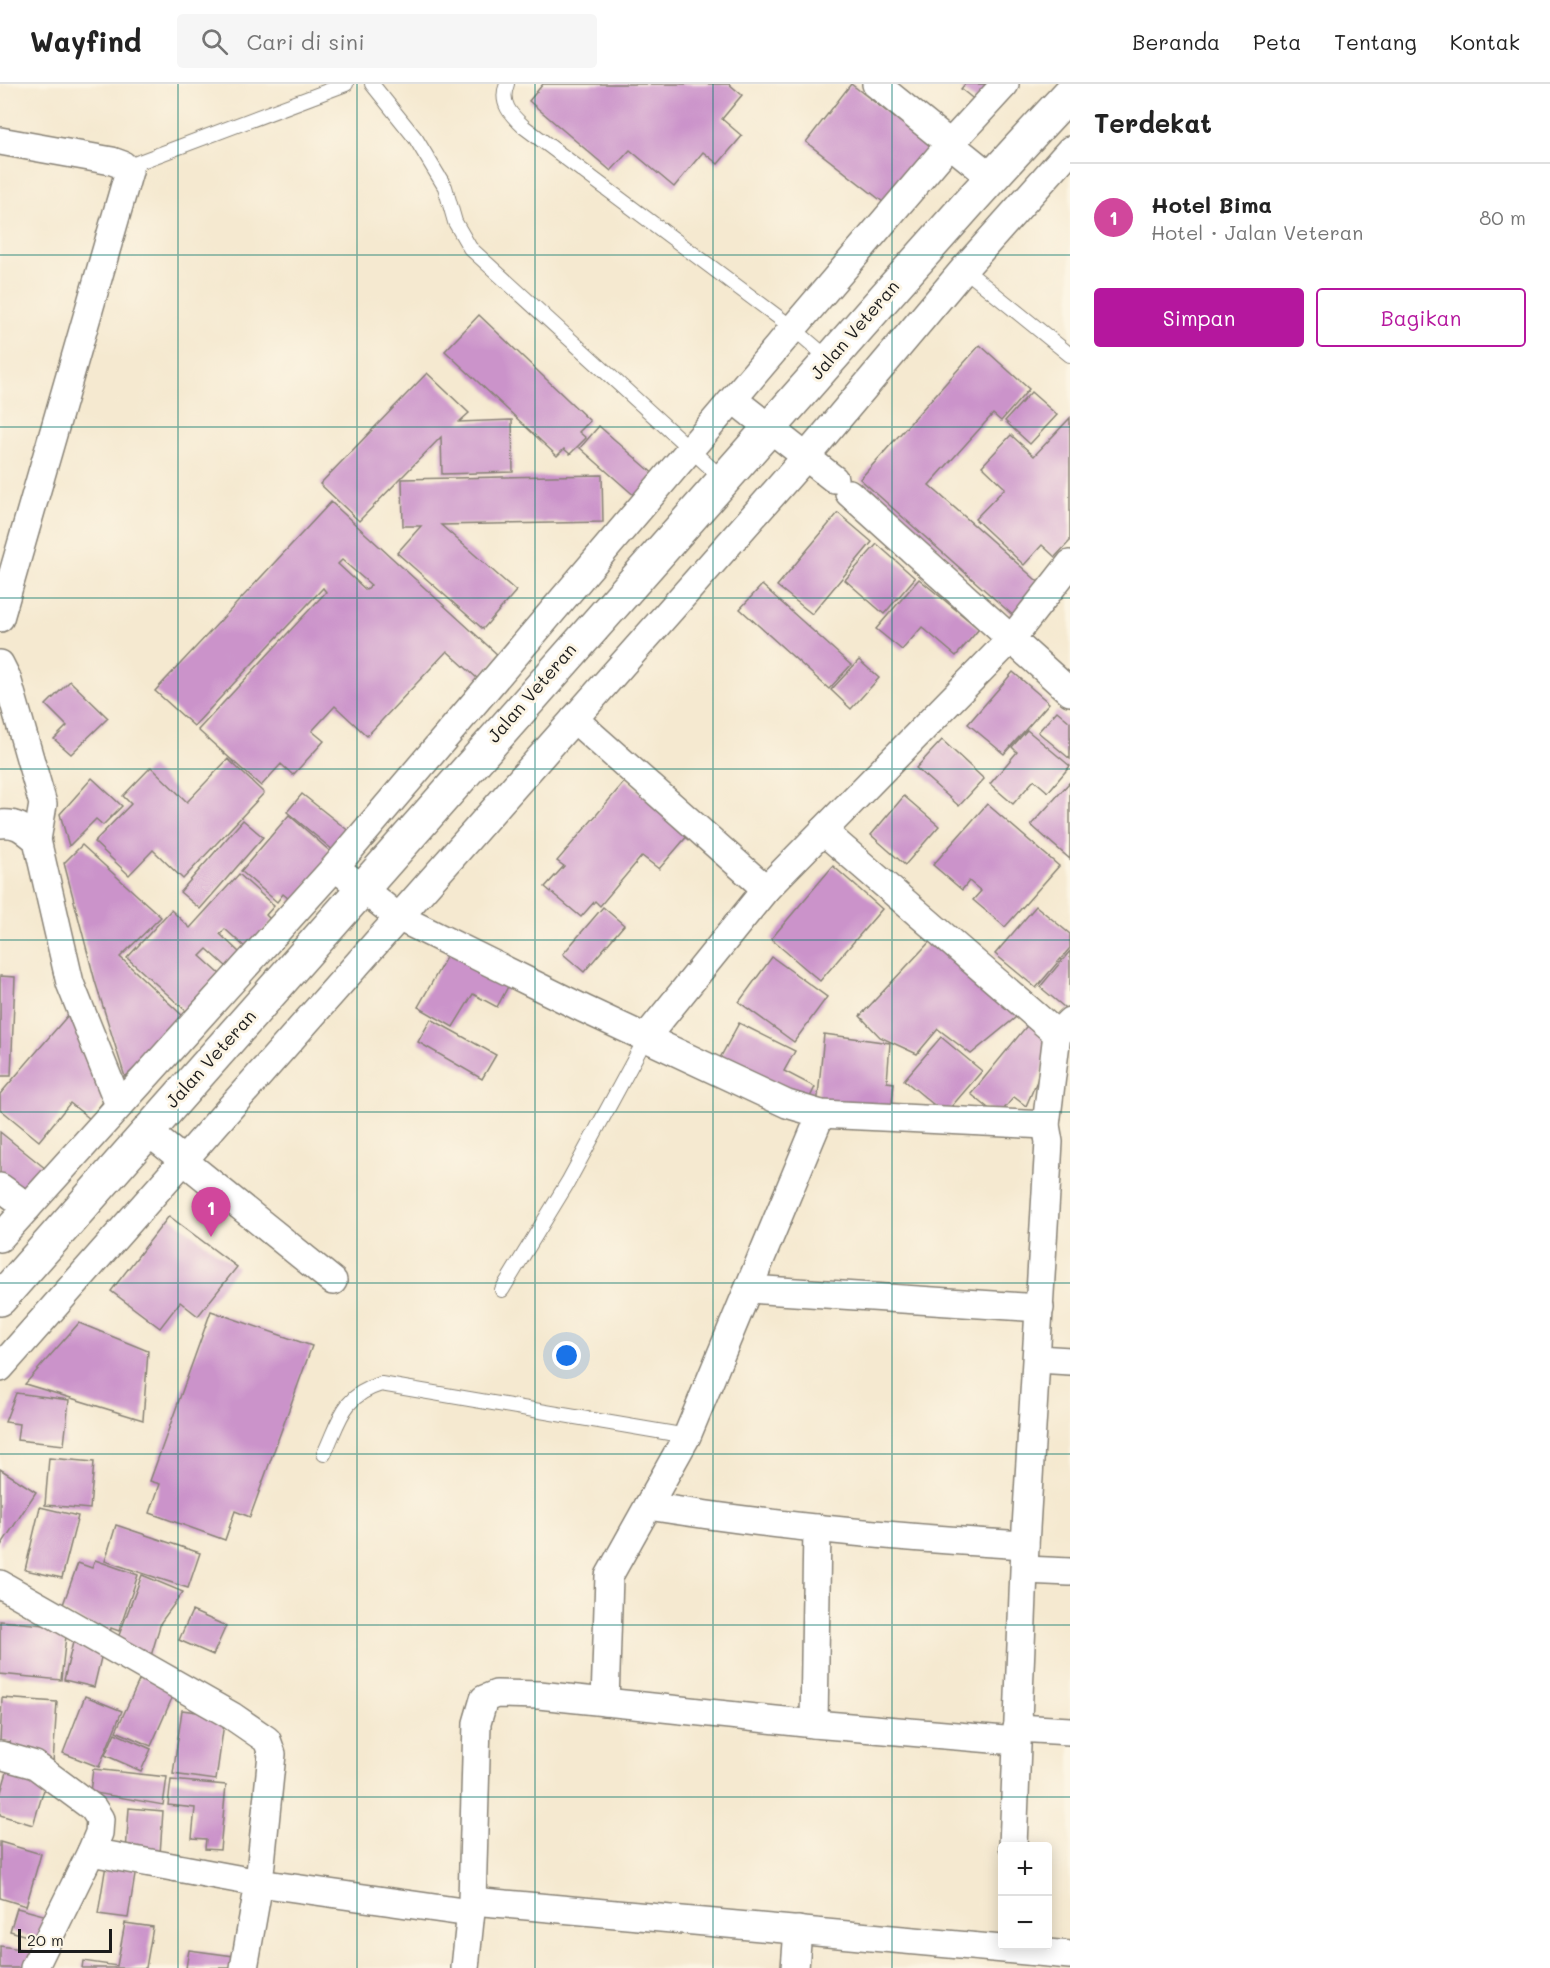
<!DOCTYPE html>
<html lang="id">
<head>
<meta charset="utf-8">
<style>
	:root { --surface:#fff; --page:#f6f6f6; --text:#222; --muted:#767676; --line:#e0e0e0; --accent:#b5179e }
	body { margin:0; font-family:Mali,sans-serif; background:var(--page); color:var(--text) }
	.controls { position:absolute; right:18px; bottom:18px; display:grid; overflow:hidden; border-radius:6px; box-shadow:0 3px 15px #0003 }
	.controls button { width:54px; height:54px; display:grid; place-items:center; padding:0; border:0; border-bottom:2px solid var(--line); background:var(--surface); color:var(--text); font:30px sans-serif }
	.scale { position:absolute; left:18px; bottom:15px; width:94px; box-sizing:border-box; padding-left:6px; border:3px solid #1c1c1c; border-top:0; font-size:16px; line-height:21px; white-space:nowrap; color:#1c1c1c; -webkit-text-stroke:4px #fcf5e5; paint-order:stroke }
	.you { position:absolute; left:567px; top:1272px; width:21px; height:21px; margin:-15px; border:4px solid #fff; border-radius:50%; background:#1a73e8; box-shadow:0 0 0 9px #1a73e833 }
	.badge { display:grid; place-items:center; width:39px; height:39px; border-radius:50%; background:var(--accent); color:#fff; font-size:20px; font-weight:700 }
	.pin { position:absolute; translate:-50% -50px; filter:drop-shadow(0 2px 3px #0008) }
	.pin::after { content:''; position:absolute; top:32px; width:21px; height:18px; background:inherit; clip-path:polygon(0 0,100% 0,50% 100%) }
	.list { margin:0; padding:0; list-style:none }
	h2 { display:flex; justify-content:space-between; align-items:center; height:78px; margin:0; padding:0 24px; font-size:26px }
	h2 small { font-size:20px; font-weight:400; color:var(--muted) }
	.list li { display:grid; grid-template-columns:39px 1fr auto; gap:18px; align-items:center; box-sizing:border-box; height:108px; padding:0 24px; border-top:2px solid var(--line) }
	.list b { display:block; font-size:22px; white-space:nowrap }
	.list p { margin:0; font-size:20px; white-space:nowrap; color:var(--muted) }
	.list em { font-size:20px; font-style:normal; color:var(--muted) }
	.actions { display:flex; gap:12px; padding:18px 24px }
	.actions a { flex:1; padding:14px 0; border:2px solid var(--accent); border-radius:6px; text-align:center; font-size:21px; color:var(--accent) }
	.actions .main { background:var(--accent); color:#fff }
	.icon { flex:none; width:33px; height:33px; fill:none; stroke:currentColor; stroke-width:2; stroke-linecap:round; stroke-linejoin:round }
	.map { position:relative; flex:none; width:1070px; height:1884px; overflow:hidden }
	header { display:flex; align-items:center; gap:36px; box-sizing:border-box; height:84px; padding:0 30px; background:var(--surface); border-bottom:2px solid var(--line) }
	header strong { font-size:28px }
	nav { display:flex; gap:33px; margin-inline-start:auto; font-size:21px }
	.search { width:420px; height:54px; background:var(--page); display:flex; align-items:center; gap:15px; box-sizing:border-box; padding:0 21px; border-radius:6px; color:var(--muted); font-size:22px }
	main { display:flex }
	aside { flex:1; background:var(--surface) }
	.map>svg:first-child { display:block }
</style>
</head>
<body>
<header>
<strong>Wayfind</strong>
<div class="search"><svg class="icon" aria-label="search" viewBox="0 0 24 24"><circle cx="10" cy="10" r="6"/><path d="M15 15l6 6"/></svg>Cari di sini</div>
<nav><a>Beranda</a><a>Peta</a><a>Tentang</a><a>Kontak</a></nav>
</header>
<main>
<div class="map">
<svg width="1070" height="1884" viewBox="0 0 1070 1884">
	<rect width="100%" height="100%" fill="#fcf5e5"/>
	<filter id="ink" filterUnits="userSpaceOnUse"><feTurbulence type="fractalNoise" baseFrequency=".0167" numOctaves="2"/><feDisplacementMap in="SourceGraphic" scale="12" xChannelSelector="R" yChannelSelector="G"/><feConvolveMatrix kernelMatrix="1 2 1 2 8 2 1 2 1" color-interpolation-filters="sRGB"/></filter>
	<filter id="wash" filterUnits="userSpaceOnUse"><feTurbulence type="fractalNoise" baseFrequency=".008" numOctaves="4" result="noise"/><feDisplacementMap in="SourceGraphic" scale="24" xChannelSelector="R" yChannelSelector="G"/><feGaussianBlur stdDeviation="1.35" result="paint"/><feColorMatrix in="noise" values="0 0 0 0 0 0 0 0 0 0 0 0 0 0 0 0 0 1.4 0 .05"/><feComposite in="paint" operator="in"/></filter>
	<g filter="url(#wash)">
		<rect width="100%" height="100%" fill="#f5e9d0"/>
		<g id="blocks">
			<!-- building -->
			<g fill="#cb93ca" fill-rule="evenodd">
				<path d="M543,0H729L742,11L722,35L742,52L718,80L703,68L674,103L630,66L611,87L529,17Z"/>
				<path d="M851,0L938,67L892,125L806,58Z"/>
				<path d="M965,0H999L981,21L961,5Z"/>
				<path d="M479,231L590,337L579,348L586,354L570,370L564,365L557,372L445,267Z"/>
				<path d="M980,261L1029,305L1001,337L993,330L929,401L1044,503L1016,534L860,395Z"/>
				<path d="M427,289L469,329L459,338L512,336L513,388L442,390L441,353L359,437L320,400Z"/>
				<path d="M1031,308L1057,331L1030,360L1005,337Z"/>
				<path d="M1070,334V457L1055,473L1042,461L1024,481L975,435L1005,404L982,382L1011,351L1034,372Z"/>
				<path d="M599,342L656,392L637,414L580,364Z"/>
				<path d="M602,391L603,438L441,441L516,507L483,545L397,469L421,442H403L402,395Z"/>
				<path d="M331,418L499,572L478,595L447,567L367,652L335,622L312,647L324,657L293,691L281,680L261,702L198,646L326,508L323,504L194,642L155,607ZM342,476L371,501L366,506L338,480Z"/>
				<path d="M838,429L872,458L812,530L777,502Z"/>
				<path d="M877,460L915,494L884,530L845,496Z"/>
				<path d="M919,495L979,545L956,572L922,543L902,566L876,545Z"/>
				<path d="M762,501L851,581L829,605L740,525Z"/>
				<path d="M859,576L879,594L851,625L831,606Z"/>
				<path d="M1013,588L1049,619L1004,670L968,640Z"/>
				<path d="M70,597L108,634L71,670L54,655L67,642L46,621Z"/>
				<path d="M1057,627L1070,638V675L1038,648Z"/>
				<path d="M1027,646L1070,682L1048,708L1034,696L1013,720L990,700L1017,668L1012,663Z"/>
				<path d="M942,656L984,695L959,722L916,684Z"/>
				<path d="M228,675L264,709L183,795L153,766L129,791L94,758L131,720L123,712L151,683L187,718Z"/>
				<path d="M92,694L122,722L103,741L96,735L69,762L60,730Z"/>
				<path d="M626,696L689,750L659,785L642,772L600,822L595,817L581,833L545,803L564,782L557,777Z"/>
				<path d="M1070,698V775L1031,741Z"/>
				<path d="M302,710L350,748L334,767L287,728Z"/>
				<path d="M904,712L939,742L905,781L871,751Z"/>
				<path d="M987,720L1059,782L1005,843L973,816L981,807L969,797L962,806L933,781Z"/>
				<path d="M289,731L332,769L294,819L283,810L277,818L241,787Z"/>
				<path d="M243,736L263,753L200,825L180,808Z"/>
				<path d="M82,761L161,833L120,873L186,935L125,993L95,897L64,779Z"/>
				<path d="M833,782L882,825L820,897L771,855Z"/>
				<path d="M239,790L274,822L266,831L272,837L247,865L225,845L220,850L240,869L227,883L207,865L200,872L220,890L186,927L127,874L171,826L190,844Z"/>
				<path d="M1036,822L1070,850V864L1036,904L995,870Z"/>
				<path d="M603,823L624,841L584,888L563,870Z"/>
				<path d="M936,851L1026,925L971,970L938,945L917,970L880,953L860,932Z"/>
				<path d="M452,863L511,897L497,923L473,910L453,943L418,923Z"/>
				<path d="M1070,867V928L1040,903Z"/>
				<path d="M772,873L827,913L794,958L739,918Z"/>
				<path d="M0,892L15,893L11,992H0Z"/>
				<path d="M76,922L111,1007L90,1035L70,1019L39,1057L0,1025V1010Z"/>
				<path d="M431,935L496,971L482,995L418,958Z"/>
				<path d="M1030,938L1054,958L1026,1022L1014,1013L998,1032L971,1010Z"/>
				<path d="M739,939L795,967L784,987L815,1003L806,1021L719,976Z"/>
				<path d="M824,950L890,959L887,998L894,999L891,1030L817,1023Z"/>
				<path d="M941,953L982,987L945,1030L904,996Z"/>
				<path d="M0,1048L46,1085L25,1111L0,1091Z"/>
				<path d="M169,1132L237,1183L198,1232L180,1218L160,1244L111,1207Z"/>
				<path d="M211,1227L312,1262L250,1433L235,1427L225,1456L150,1429L160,1400L150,1397Z"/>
				<path d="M79,1239L148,1267L143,1336L25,1300Z"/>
				<path d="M16,1309L69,1316L64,1361L17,1356L19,1340L5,1338Z"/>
				<path d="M49,1374L94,1378L90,1425L45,1421Z"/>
				<path d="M0,1385L36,1408L0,1463Z"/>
				<path d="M40,1423L78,1432L62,1494L25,1486Z"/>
				<path d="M116,1441L200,1469L188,1504L105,1477Z"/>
				<path d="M95,1476L138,1491L119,1547L111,1544L109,1552L61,1526L78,1479L92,1484Z"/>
				<path d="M142,1491L183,1508L161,1538L151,1572L116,1559Z"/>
				<path d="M192,1527L226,1542L213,1571L179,1556Z"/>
				<path d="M0,1537L67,1543L61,1596L0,1590Z"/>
				<path d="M74,1554L104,1561L94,1603L64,1596Z"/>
				<path d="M142,1590L176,1605L151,1662L116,1647Z"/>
				<path d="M85,1612L122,1627L99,1683L63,1669Z"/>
				<path d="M2,1614L57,1618L53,1679L9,1665L10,1658L0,1657Z"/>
				<path d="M182,1626L225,1632L216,1696L173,1690Z"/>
				<path d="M115,1649L151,1665L141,1687L105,1671Z"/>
				<path d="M8,1685L47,1696L33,1741L0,1731V1711Z"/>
				<path d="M93,1685L167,1693L163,1721L90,1708Z"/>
				<path d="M171,1696L226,1701L220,1766L205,1765L206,1755L192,1754L195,1724L168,1721Z"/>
				<path d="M129,1724L163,1727L160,1770L126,1768Z"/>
				<path d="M0,1758L41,1770L26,1822L0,1814Z"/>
				<path d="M106,1781L136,1785L128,1834L98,1830Z"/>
				<path d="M17,1824L51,1833L44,1857L10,1847Z"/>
				<path d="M125,1839L153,1843L146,1884H82L83,1877L117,1882Z"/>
				<path d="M0,1862L36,1867L30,1884H0Z"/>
				<path d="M189,1866L241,1873L240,1884H186Z"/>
			</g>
		</g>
	</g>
	<g filter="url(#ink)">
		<use href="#blocks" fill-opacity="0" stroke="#888276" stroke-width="1.5"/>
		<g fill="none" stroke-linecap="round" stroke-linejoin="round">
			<defs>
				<g id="service">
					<path d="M372,0L416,55L445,103L455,138L470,164L723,395"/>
					<path d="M507,0C499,19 511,31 524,43L794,245L829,275"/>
					<path d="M126,83L346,0"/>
					<path d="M964,185L1070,271"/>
					<path d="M502,1206L568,1098L647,952"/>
					<path d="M324,1370C340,1336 342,1312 381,1300L687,1352"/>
				</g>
				<g id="minor">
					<path d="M876,0L991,93"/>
					<path d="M0,57L112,77L123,81L129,87L0,534"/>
					<path d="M734,316L834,395"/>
					<path d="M849,409L1070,608"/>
					<path d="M0,580L7,594L43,720L37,756"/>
					<path d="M574,635L766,805"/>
					<path d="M0,740C17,738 24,745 37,756L70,899L119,1021"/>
					<path d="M823,747L1057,950"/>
					<path d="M345,791L398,833L584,925L787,1020L821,1030L1046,1041"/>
					<path d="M647,952L766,805L1012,554L1070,480"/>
					<path d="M147,1047L333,1197"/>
					<path d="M0,1103L28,1123"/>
					<path d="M0,1154L335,783L949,61L1005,0"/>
					<path d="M749,1205L1040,1224"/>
					<path d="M1037,1275L1070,1277"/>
					<path d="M0,1284L805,374L964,185L1070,66"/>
					<path d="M648,1422L687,1352L821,1030"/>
					<path d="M1025,1486L1070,1488"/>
					<path d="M0,1500L232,1632L267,1656L272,1670L259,1799L244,1884"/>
					<path d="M605,1618L609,1492L648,1422C773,1442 899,1454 1025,1461"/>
					<path d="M814,1640L817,1444"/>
					<path d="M1017,1644L1070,1647"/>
					<path d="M0,1671L35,1681L93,1724L100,1735L99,1749L91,1768L34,1884"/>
					<path d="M1013,1762L1025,1461L1049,1058L1046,1041L1057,950L1070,937"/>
					<path d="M91,1768L259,1799L470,1829"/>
					<path d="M472,1817L1070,1871"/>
					<path d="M465,1884L472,1817L477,1639L484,1615L496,1610L539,1611L814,1640L1016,1657"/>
					<path d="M795,1884L798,1846"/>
				</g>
				<path id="secondary" d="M0,1215C254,924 510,635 767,347C867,234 966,119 1070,9"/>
			</defs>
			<!-- service casing -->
			<use href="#service" stroke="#888276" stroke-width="16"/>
			<!-- minor casing -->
			<use href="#minor" stroke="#888276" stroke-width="30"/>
			<!-- secondary casing -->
			<use href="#secondary" stroke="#888276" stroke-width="36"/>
			<!-- service -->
			<use href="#service" stroke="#fff" stroke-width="14"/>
			<!-- minor -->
			<use href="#minor" stroke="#fff" stroke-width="27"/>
			<!-- secondary -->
			<use href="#secondary" stroke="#fff" stroke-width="33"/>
		</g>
	</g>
	<!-- grid -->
	<path fill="none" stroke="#0f766e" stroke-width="1.5" stroke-opacity="0.55" d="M178,0V1884M357,0V1884M535,0V1884M713,0V1884M892,0V1884M0,171H1070M0,343H1070M0,514H1070M0,685H1070M0,856H1070M0,1028H1070M0,1199H1070M0,1370H1070M0,1541H1070M0,1713H1070"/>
	<g text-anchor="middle" stroke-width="6" stroke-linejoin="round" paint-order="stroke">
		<!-- street labels -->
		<g font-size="18" fill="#1c1c1c" stroke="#fcf5e5">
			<text transform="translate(855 246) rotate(-49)" y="6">Jalan Veteran</text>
			<text transform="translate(532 609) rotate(-49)" y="6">Jalan Veteran</text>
			<text transform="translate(211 975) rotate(-48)" y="6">Jalan Veteran</text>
		</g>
	</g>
</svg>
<div class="controls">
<button>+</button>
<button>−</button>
</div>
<div class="scale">20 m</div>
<div class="you"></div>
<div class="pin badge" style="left:211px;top:1153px;background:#d1479c">1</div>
</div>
<aside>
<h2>Terdekat<small></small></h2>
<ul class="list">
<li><span class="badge" style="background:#d1479c">1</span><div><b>Hotel Bima</b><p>Hotel · Jalan Veteran</p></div><em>80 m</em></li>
</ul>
<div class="actions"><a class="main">Simpan</a><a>Bagikan</a></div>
</aside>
</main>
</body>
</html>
